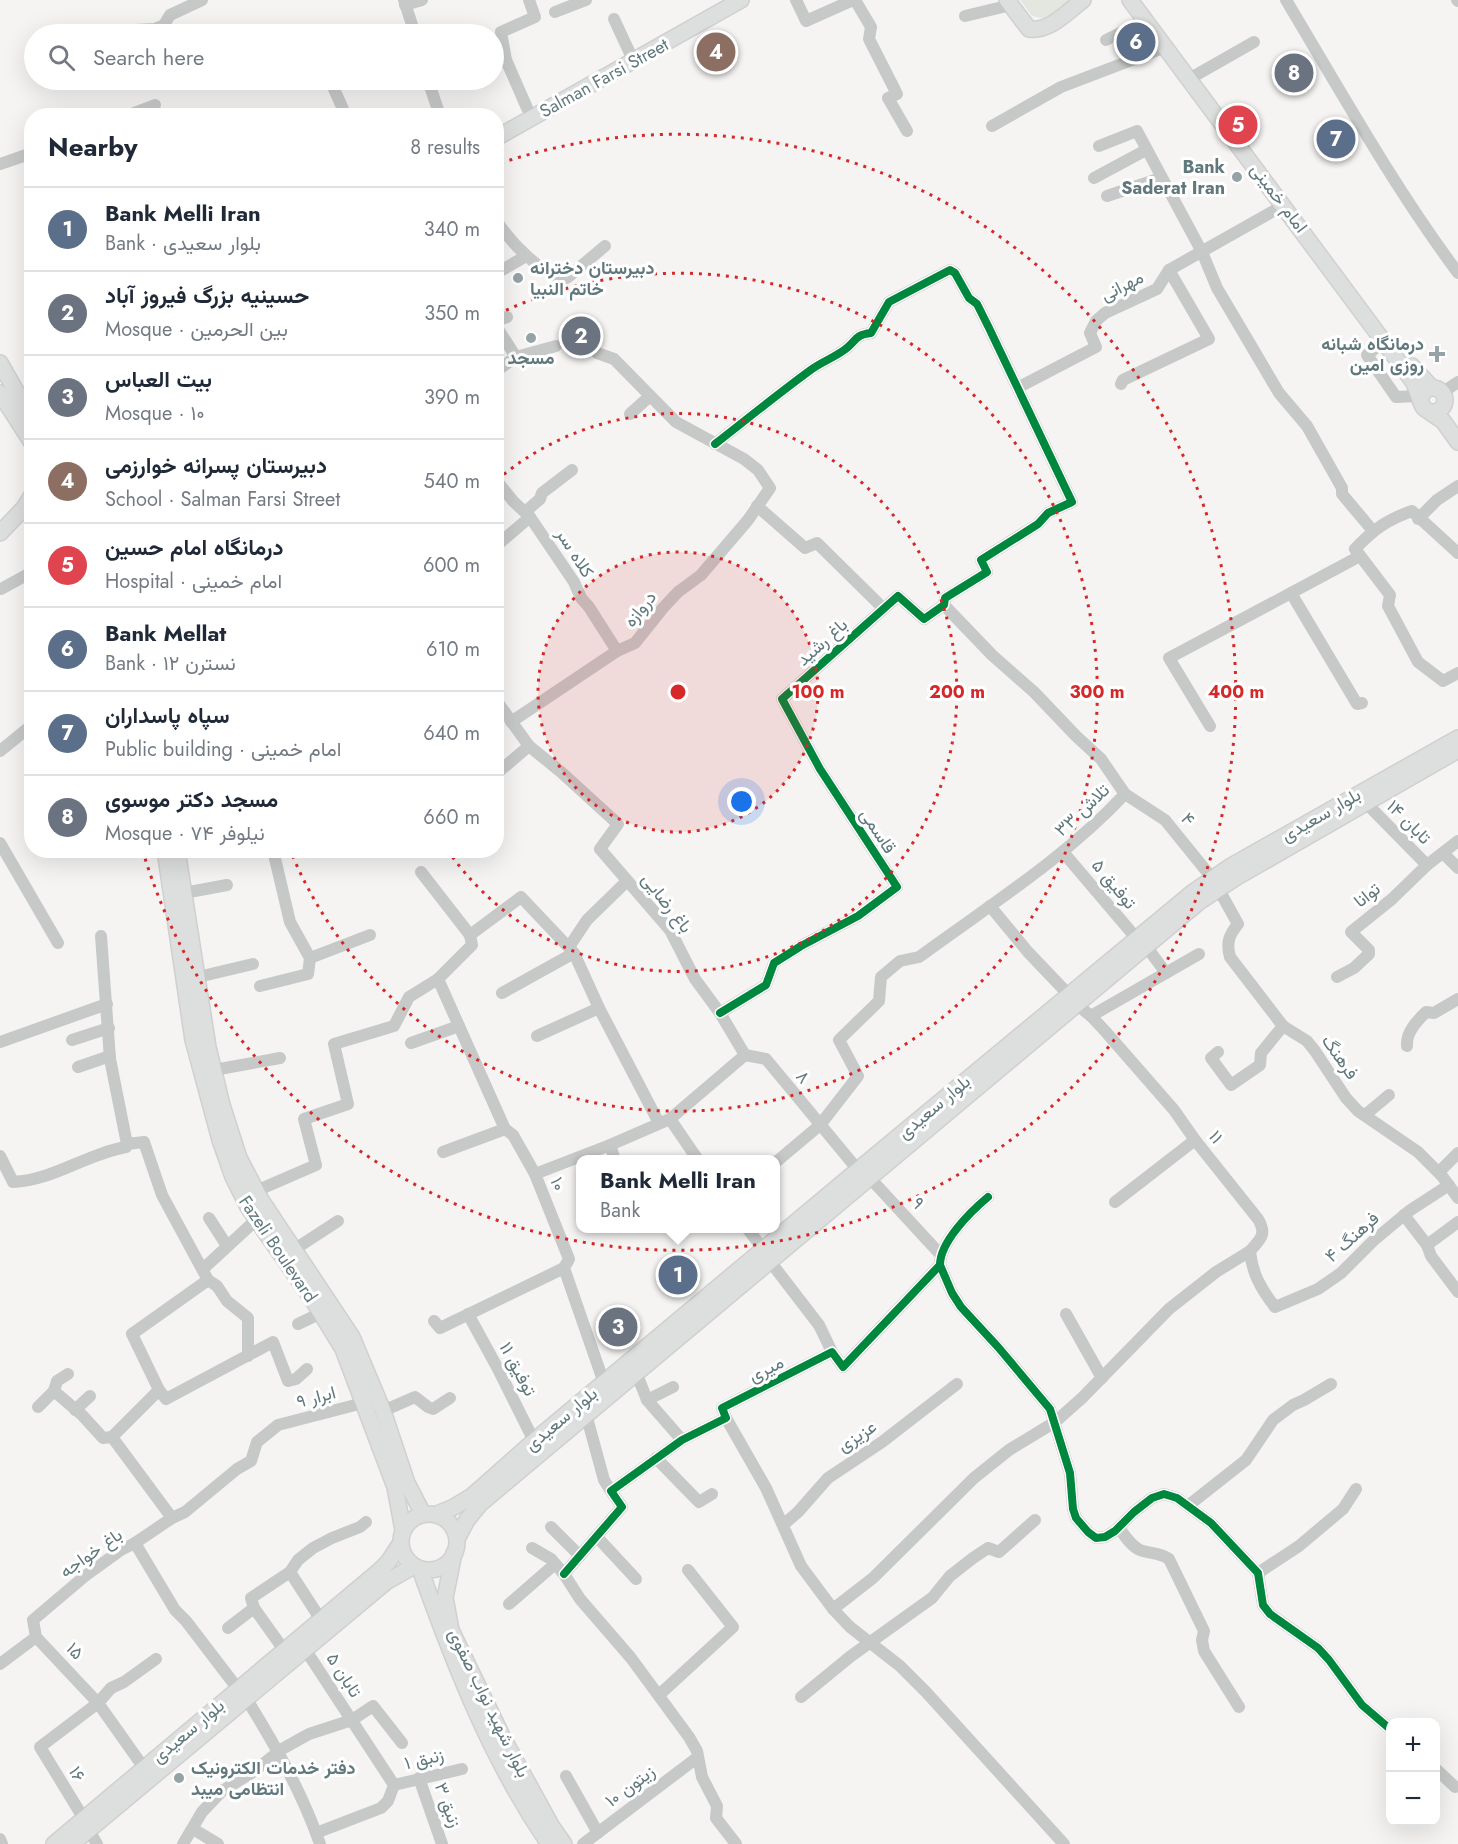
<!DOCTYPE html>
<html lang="en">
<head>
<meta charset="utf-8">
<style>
	:root { --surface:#fff; --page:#f2f2f3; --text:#1f2937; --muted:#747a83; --line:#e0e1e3; --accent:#111827 }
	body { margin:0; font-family:Jost,Vazirmatn,sans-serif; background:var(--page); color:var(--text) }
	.controls { position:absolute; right:18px; bottom:18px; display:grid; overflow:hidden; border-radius:12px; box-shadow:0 6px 24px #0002 }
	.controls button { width:54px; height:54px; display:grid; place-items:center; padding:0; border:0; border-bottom:2px solid var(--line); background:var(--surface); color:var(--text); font:30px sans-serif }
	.you { position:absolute; left:742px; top:802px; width:21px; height:21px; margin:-15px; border:4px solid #fff; border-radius:50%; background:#1a73e8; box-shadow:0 0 0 9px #1a73e833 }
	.badge { display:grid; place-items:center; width:39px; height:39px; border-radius:50%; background:var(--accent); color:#fff; font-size:20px; font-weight:700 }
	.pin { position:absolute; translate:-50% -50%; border:3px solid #fff; box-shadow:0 2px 6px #0006 }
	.popup { position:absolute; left:576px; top:1155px; width:204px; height:78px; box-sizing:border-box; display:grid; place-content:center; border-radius:12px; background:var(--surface); filter:drop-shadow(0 2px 4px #0005); font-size:20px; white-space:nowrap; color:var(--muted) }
	.popup b { font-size:22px; color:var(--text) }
	.popup::after { content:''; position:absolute; left:50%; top:100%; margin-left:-12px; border:12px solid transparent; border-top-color:var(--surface) }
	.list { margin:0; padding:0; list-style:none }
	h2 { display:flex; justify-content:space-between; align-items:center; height:78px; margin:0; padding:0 24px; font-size:26px }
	h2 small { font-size:20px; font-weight:400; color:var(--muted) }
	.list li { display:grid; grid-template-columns:39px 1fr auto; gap:18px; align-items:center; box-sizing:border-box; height:84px; padding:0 24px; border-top:2px solid var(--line) }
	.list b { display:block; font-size:22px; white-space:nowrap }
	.list p { margin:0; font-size:20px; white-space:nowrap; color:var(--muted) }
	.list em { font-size:20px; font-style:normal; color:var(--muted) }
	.icon { flex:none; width:33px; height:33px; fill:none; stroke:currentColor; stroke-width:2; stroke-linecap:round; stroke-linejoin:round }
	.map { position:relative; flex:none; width:1458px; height:1844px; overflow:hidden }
	.search { position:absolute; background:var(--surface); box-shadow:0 6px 24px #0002; left:24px; top:24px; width:480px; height:66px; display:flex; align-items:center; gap:15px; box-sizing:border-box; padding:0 21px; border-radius:33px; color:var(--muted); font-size:22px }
	.panel { position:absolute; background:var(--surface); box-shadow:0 6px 24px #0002; left:24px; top:108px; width:480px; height:750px; border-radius:24px }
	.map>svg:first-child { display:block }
</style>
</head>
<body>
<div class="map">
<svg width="1458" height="1844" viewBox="0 0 1458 1844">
	<rect width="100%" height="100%" fill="#f5f4f3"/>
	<!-- green -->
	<path fill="#e4e6e0" d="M1020,0H1072L1046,19L1032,16Z"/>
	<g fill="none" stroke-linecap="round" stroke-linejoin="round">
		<defs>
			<g id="major">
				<path d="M1007,0L1029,29C1050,32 1067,12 1083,0"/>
				<path d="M1130,0L1401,365L1414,383L1420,400"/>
				<path d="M496,138L741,0"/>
				<path d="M0,363L32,419"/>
				<path d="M1412,366L1432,388"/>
				<circle cx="1433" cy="400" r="12"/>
				<path d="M0,393L32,443"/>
				<path d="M1431,413L1443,421L1458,442"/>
				<path d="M0,533L24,508L32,495"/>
				<path d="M165,850L193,1040L220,1140L233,1177L248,1207L314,1302L343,1349L395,1487L403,1530"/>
				<path d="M177,850L208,1047L222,1105L239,1158L261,1200L352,1337L383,1411L407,1483L423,1514"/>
				<circle cx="429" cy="1542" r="28"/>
				<path d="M437,1514L454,1507L472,1496L534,1441L858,1170L1192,893L1231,866L1458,738"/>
				<path d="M457,1539L467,1520L480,1504L1199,902L1237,877L1458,750"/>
				<path d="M454,1553L445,1598L451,1630L502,1736L552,1827L564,1844"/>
				<path d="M420,1569C454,1664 491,1760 549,1844"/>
				<path d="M54,1844L378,1572L389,1561L400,1544"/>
				<path d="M72,1844L386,1582L414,1566"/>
			</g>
		</defs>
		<!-- major casing -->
		<use href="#major" stroke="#d0d0d0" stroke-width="18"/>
		<!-- minor -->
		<g stroke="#c7c9c9" stroke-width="12">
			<path d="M404,0L415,34"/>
			<path d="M796,0L806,21L853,0"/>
			<path d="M855,0L871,27L869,39L897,94L888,98L907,131"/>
			<path d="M1286,0C1341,92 1394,187 1458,273"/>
			<path d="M1457,0L1458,1"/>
			<path d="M405,5L422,0"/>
			<path d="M555,12L586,0"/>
			<path d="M965,16L1011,5"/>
			<path d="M614,19L634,62"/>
			<path d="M121,34L135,30L155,29L164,25L170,15L202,0"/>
			<path d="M1106,40L1146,20"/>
			<path d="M494,64L506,60"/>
			<path d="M1196,75L1254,42"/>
			<path d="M330,80L346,116"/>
			<path d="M428,80L440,116"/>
			<path d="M430,84L445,80"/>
			<path d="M527,108L506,60L501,32L535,17L529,0"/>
			<path d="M126,116L155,105"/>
			<path d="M426,116L438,112"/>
			<path d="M992,126L1061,87L1166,47"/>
			<path d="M1099,146L1137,131L1202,252L1217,288L1279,393L1307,426L1342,488V494L1373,531"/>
			<path d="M0,164L32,153"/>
			<path d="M1094,178L1146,150"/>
			<path d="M1107,196L1161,178"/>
			<path d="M496,220C509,240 542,277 567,278L605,246"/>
			<path d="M497,273L526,256"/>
			<path d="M496,321L507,317"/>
			<path d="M496,326L516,357"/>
			<path d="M1384,341L1367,355L1396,397L1419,396"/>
			<path d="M496,371L516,357L556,346"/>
			<path d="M1121,384L1123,380L1209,339L1169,270"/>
			<path d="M1019,387L1096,347L1090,333L1096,321L1105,313L1157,289L1169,270L1284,205"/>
			<path d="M1443,392L1458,382"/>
			<path d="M630,414L650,396"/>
			<path d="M715,444C747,419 779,393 812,369C823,361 838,356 848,347C858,338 856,335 871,333L889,302L950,270L955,273L969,298L977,304L989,328L1072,502L1048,513L1038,524L981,560L987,572L945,598L944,605L924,619L898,596L782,699L820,769L897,887L858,916L801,946L774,963L766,985L720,1013"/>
			<path d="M496,480L513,501L530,517L574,582L581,598L589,607L617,651"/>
			<path d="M757,506L805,548L817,543L883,608"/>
			<path d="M525,512L540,499L542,493L572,470"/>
			<path d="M1418,519L1437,500L1458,486"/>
			<path d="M496,546L530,517"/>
			<path d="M1458,553L1412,511C1386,520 1373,530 1355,549L1390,595L1388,606L1418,662L1443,681L1458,673"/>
			<path d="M1360,556L1291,593L1357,704L1362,703"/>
			<path d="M1,589L32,572"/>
			<path d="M944,605L992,655L1034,692L1076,736L1101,759L1125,794L1165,820L1212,878"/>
			<path d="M496,700L529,746L561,772L618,824L600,849L670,930L695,979L720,1013L745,1055L766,1059L858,1170"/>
			<path d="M511,722L617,651L635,643L663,608L678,592L701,575L748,520L770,488L758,470L744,459L676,422L614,359L597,353"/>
			<path d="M1210,726L1169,658L1291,593"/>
			<path d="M0,751L32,725"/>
			<path d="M496,774L529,746"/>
			<path d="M1366,803L1427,865"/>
			<path d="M0,843L58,943"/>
			<path d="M1063,852L1137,939"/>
			<path d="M1443,853L1458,868"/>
			<path d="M421,872L470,935"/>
			<path d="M1218,888L1238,924C1229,935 1226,943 1230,957L1283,1026L1307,1041L1315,1051L1346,1098L1358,1111L1418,1152L1442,1176L1458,1198"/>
			<path d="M184,893L227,885"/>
			<path d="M990,906L1028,952L1069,995"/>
			<path d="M101,936L110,1059L127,1144L144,1142L162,1195L208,1280L217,1286L227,1301L248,1318V1356"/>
			<path d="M1146,946L1166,973"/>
			<path d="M569,947L587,920L627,881"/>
			<path d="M310,958L370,935"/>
			<path d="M198,977L253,964"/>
			<path d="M1337,977L1354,968L1369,954V950L1351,932L1392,899L1427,865L1458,841"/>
			<path d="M438,979L472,945L470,935L521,897L574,953L599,1008L659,1123"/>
			<path d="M260,986L308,974L310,958L290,922L273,850"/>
			<path d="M502,993L574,953"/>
			<path d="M1076,1004L1091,1016L1105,1031L1174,1110L1195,1140L1258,1219C1267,1234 1261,1239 1250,1251C1252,1273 1261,1289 1275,1307L1318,1289L1341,1273L1373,1241L1409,1211L1449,1185"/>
			<path d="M1091,1016L1199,954"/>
			<path d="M537,1036L599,1008"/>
			<path d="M72,1040L109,1028"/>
			<path d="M0,1042L107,1004"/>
			<path d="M411,1043L459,1026"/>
			<path d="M1407,1046C1406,1032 1417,1021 1426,1012L1434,1013L1458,999"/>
			<path d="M1218,1052L1211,1058L1231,1085L1260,1065L1261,1053L1283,1026"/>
			<path d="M78,1067L110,1056"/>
			<path d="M214,1070L280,1058"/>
			<path d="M1365,1115L1389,1095"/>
			<path d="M670,1119L698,1160"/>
			<path d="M443,1152L505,1129"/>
			<path d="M0,1156L13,1182C54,1180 86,1154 126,1147L127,1144"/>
			<path d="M615,1160L610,1145L670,1119L745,1055"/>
			<path d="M776,1162L820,1125L858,1076L839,1040L879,1001L881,977L900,961L919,957C990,905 1065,858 1125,794"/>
			<path d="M1439,1172L1458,1153"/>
			<path d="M869,1177L940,1254"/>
			<path d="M256,1191L316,1165L304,1119L348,1104L334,1044L394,1026L409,997L438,979L505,1129L513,1135L535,1174"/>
			<path d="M1115,1202L1195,1140"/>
			<path d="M1404,1215L1427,1245L1431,1256L1458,1292"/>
			<path d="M209,1218L227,1246"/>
			<path d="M747,1228L764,1250"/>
			<path d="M1427,1245L1458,1222"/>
			<path d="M295,1249L338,1221"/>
			<path d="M769,1260L819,1325L832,1352"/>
			<path d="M940,1265L952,1293L961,1307L998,1347L1050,1409L1070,1473L1073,1509L1076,1518L1088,1532L1096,1538L1105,1537L1115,1531L1134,1512L1152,1498L1164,1494L1177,1498L1211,1523L1258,1573L1263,1605L1270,1614L1318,1648L1329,1660L1362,1705L1390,1729"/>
			<path d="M203,1269L256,1220"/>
			<path d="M468,1314L497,1367L534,1441"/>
			<path d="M1066,1314L1102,1378"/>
			<path d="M434,1321L440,1328L564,1268"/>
			<path d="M298,1324L321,1313"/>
			<path d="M636,1372L647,1400L682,1440"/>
			<path d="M604,1383L564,1268L569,1259L535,1174L610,1145"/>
			<path d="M159,1390L166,1399L273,1342L288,1381L296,1379L307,1369"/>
			<path d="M54,1391L57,1381L68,1374"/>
			<path d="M647,1400L673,1387"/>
			<path d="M38,1407L54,1391L82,1415L103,1438L112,1437L159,1390L132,1334L208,1280"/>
			<path d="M75,1410L90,1396"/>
			<path d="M383,1411L415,1397L428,1407L433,1409L450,1398"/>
			<path d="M586,1414L604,1480L611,1491"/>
			<path d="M726,1418L766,1488L801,1566L833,1609L850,1627L900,1666L926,1692L1064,1844"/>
			<path d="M112,1437L172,1518"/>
			<path d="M656,1458L699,1502L712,1494"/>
			<path d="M1189,1505L1246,1460L1273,1420L1293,1405L1304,1400L1331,1384"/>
			<path d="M783,1525L798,1512L828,1478L882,1442L957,1384"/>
			<path d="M551,1527L580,1556"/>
			<path d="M1119,1528C1124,1535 1131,1546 1140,1550C1150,1554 1159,1552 1169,1559L1204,1631L1202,1640L1204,1651L1239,1707"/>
			<path d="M597,1537L636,1579"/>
			<path d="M135,1543L175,1610L186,1621L238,1689"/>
			<path d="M532,1548L551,1559L564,1574L580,1599L631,1658L689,1737L697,1751L702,1777L717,1806L716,1818L736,1844"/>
			<path d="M290,1572L321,1620"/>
			<path d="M1258,1573L1299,1546L1343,1509L1356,1489"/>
			<path d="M564,1574L622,1507L611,1491L682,1440L726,1418L722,1408L832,1352L843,1367L940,1265C940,1242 970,1212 988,1197"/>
			<path d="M509,1604L555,1564"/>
			<path d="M254,1608L284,1650"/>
			<path d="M833,1609L873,1578L974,1478L1009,1450L1055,1422L1082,1398L1169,1309L1216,1272L1250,1251"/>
			<path d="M228,1628L254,1608L251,1598L290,1572L298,1560L313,1548L332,1538L360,1527L366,1522"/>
			<path d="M305,1649L394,1785"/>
			<path d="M0,1664L36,1637"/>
			<path d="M659,1695L733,1627L688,1570"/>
			<path d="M801,1697L851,1656L932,1598L950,1576L973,1558L988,1548L999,1552L1035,1520"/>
			<path d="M246,1698C275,1745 302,1792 320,1844"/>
			<path d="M144,1768L98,1703L36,1637L33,1620L85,1576L121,1550L135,1543L172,1518L185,1512L237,1469L251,1461L257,1442L278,1425L363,1403"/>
			<path d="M1436,1769L1455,1787"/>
			<path d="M566,1776L598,1833"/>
			<path d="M419,1778L442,1844"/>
			<path d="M394,1785L462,1769"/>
			<path d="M84,1819L40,1747L98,1703L111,1688L124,1682L156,1659"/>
			<path d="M193,1829L218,1844"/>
			<path d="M89,1831L97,1844"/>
			<path d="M316,1833L381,1808L388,1801L394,1785"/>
			<path d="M0,1839L2,1844"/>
			<path d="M183,1844L202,1812L222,1791L253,1772L282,1749L309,1734L352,1720L373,1706L402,1743"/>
			<path d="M583,1844L698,1757"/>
		</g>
		<!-- major -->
		<use href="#major" stroke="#dddede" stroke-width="15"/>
		<defs>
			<g id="cycleway">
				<path d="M715,444C747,419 779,393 812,369C823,361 838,356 848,347C858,338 856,335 871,333L889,302L950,270L955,273L969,298L977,304L989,328L1072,502L1048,513L1038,524L981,560L987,572L945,598L944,605L924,619L898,596L782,699L820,769L897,887L858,916L801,946L774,963L766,985L720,1013"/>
				<path d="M940,1265L952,1293L961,1307L998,1347L1050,1409L1070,1473L1073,1509L1076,1518L1088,1532L1096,1538L1105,1537L1115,1531L1134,1512L1152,1498L1164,1494L1177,1498L1211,1523L1258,1573L1263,1605L1270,1614L1318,1648L1329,1660L1362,1705L1390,1729"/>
				<path d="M564,1574L622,1507L611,1491L682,1440L726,1418L722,1408L832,1352L843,1367L940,1265C940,1242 970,1212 988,1197"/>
			</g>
		</defs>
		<!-- cycleway casing -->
		<use href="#cycleway" stroke="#fff" stroke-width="11"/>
		<!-- cycleway -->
		<use href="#cycleway" stroke="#00873e" stroke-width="8"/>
	</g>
	<!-- distance rings -->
	<circle cx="678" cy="692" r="140" fill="#d62828" fill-opacity=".12"/>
	<g fill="none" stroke="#d62828" stroke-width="3" stroke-dasharray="3 6">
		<circle cx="678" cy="692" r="140"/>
		<path d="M497 480A279 279 0 1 1 449 852"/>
		<path d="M498 314A419 419 0 1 1 291 852"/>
		<path d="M501 163A558 558 0 1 1 144 855"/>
	</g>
	<!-- markers -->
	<g fill="#95a3a6" stroke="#fff" stroke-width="2">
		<circle cx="1237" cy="177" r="6"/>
		<circle cx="518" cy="278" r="6"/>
		<circle cx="531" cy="338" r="6"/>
		<path d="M1434 345h6v6h6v6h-6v6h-6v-6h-6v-6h6z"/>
		<circle cx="179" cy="1778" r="6"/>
	</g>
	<g text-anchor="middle" stroke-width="6" stroke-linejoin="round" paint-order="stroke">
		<!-- street labels -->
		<g font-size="18" fill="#61787d" stroke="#fff">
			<text transform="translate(604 78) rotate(-29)" y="6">Salman Farsi Street</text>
			<text transform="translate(1279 198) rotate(53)" y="6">امام خمینی</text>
			<text transform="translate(1122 286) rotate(-27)" y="6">مهرانی</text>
			<text transform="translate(575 553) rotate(58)" y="6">کلاه سر</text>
			<text transform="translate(640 609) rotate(-51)" y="6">دروازه</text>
			<text transform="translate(822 642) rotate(-42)" y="6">باغ رشید</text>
			<text transform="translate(1082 810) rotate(-43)" y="6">تلاش ۳۳</text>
			<text transform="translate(1321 815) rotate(-30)" y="6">بلوار سعیدی</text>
			<text transform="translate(1188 819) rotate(50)" y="6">۴</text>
			<text transform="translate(1409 822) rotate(45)" y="6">تابان ۱۴</text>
			<text transform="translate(878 831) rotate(57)" y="6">قاسمی</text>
			<text transform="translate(1114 884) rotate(50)" y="6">توفیق ۵</text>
			<text transform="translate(1367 895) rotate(-39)" y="6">توانا</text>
			<text transform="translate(667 903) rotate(52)" y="6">باغ رضایی</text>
			<text transform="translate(1340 1057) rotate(55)" y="6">فرهنگ</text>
			<text transform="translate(803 1077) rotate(50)" y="6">۸</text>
			<text transform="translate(934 1107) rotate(-40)" y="6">بلوار سعیدی</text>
			<text transform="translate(1216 1137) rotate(52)" y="6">۱۱</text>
			<text transform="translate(558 1184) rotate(68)" y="6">۱۰</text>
			<text transform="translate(918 1203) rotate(47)" y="6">۹</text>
			<text transform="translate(1352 1237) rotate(-42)" y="6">فرهنگ ۴</text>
			<text transform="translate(278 1249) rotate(56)" y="6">Fazeli Boulevard</text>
			<text transform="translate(518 1369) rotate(62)" y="6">توفیق ۱۱</text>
			<text transform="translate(766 1369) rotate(-27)" y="6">میری</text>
			<text transform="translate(316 1397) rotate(-15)" y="6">ابرار ۹</text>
			<text transform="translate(561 1419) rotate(-40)" y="6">بلوار سعیدی</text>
			<text transform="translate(857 1436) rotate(-33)" y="6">عزیزی</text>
			<text transform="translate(91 1553) rotate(-35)" y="6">باغ خواجه</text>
			<text transform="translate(75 1651) rotate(47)" y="6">۱۵</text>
			<text transform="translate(344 1675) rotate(57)" y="6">تابان ۵</text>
			<text transform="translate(489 1703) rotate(64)" y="6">بلوار شهید نواب صفوی</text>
			<text transform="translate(188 1731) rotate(-40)" y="6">بلوار سعیدی</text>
			<text transform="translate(424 1759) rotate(-14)" y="6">زنبق ۱</text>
			<text transform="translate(77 1774) rotate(59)" y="6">۱۶</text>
			<text transform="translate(630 1786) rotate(-37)" y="6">زیتون ۱۰</text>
			<text transform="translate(448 1805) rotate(70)" y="6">زنبق ۳</text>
		</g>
		<!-- poi labels -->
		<g font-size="18" font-weight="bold" fill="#61787d" stroke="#fff" text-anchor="end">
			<text x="1225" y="173">Bank<tspan x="1225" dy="21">Saderat Iran</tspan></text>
			<text x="530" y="274" text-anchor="start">دبیرستان دخترانه<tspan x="530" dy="21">خاتم النبیا</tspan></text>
			<text x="1424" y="350">درمانگاه شبانه<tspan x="1424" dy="21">روزی امین</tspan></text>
			<text x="531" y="364" text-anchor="middle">مسجد</text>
			<text x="191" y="1774" text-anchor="start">دفتر خدمات الکترونیک<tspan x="191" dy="21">انتظامی میبد</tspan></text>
		</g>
	</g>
	<circle cx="678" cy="692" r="9" fill="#d62828" stroke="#fff" stroke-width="3"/>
	<g font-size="18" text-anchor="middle" font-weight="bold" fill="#d62828" stroke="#fff" stroke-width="6" stroke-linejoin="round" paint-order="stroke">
		<text x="818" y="698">100 m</text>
		<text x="957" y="698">200 m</text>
		<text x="1097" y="698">300 m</text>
		<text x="1236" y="698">400 m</text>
	</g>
</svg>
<div class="controls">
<button>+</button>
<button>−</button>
</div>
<div class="you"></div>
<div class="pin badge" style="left:678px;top:1275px;background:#5c6f8a">1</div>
<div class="popup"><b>Bank Melli Iran</b>Bank</div>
<div class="pin badge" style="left:581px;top:336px;background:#6b7280">2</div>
<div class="pin badge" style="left:618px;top:1327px;background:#6b7280">3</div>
<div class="pin badge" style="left:716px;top:52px;background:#8d6e63">4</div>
<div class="pin badge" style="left:1238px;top:125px;background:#e0444e">5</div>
<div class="pin badge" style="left:1136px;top:42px;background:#5c6f8a">6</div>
<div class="pin badge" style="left:1336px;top:139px;background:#5c6f8a">7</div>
<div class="pin badge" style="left:1294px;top:73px;background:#6b7280">8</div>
<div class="search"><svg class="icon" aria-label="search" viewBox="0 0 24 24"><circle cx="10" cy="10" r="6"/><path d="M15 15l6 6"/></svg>Search here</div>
<section class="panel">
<h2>Nearby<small>8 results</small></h2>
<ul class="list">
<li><span class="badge" style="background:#5c6f8a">1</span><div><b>Bank Melli Iran</b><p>Bank · بلوار سعیدی</p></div><em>340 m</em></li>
<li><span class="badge" style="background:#6b7280">2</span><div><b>حسینیه بزرگ فیروز آباد</b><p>Mosque · بین الحرمین</p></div><em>350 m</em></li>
<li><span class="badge" style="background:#6b7280">3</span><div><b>بیت العباس</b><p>Mosque · ۱۰</p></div><em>390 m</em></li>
<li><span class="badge" style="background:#8d6e63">4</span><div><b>دبیرستان پسرانه خوارزمی</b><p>School · Salman Farsi Street</p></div><em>540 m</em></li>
<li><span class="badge" style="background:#e0444e">5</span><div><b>درمانگاه امام حسین</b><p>Hospital · امام خمینی</p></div><em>600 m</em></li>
<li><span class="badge" style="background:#5c6f8a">6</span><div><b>Bank Mellat</b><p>Bank · نسترن ۱۲</p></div><em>610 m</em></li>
<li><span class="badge" style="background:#5c6f8a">7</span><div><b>سپاه پاسداران</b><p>Public building · امام خمینی</p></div><em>640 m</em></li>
<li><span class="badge" style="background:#6b7280">8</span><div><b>مسجد دکتر موسوی</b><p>Mosque · نیلوفر ۷۴</p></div><em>660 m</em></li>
</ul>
</section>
</div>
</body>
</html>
